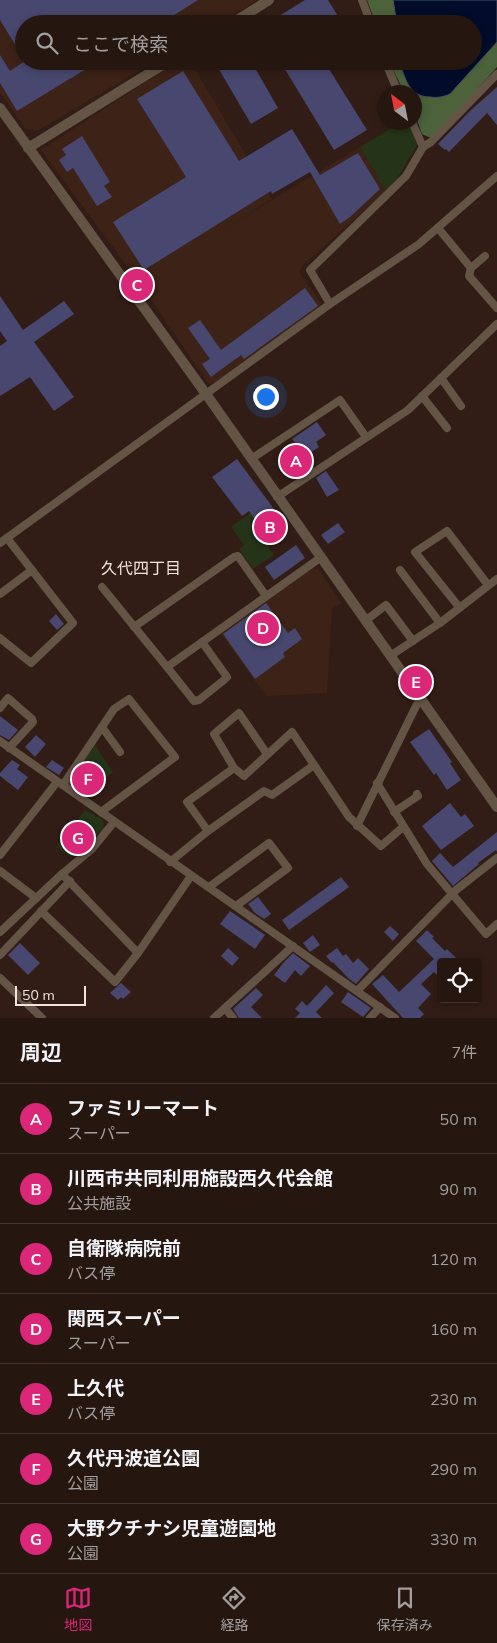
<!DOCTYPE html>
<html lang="ja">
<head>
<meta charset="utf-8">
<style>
	:root { --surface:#251610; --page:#2d1f19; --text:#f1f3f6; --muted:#a39f9f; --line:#423530; --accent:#db2777 }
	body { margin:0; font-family:Mulish,"Noto Sans JP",sans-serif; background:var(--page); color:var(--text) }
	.controls { position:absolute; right:15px; bottom:15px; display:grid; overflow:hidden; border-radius:5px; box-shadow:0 2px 8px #0003 }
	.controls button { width:45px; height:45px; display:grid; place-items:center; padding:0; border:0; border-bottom:1px solid var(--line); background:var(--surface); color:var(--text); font:25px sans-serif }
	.compass { position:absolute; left:377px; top:85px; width:45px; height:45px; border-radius:50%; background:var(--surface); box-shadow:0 2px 8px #0003; rotate:328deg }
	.scale { position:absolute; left:15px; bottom:12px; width:71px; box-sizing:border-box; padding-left:5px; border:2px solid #f0e2dc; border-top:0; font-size:14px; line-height:18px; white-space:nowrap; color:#f0e2dc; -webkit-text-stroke:4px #311d15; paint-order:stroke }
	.you { position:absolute; left:265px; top:396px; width:18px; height:18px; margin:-12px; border:4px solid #fff; border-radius:50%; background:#1a73e8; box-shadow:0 0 0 8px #1a73e833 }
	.badge { display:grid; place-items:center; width:32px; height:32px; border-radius:50%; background:var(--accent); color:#fff; font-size:16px; font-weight:700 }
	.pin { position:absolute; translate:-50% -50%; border:2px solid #fff; box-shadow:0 1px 5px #0006 }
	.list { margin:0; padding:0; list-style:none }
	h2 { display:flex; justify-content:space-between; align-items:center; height:65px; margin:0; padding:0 20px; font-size:21px }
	h2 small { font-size:16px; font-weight:400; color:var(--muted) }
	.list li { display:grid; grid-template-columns:32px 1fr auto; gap:15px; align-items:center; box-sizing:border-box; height:70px; padding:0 20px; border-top:1px solid var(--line) }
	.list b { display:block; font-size:19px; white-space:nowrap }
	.list p { margin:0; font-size:16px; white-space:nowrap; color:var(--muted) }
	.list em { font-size:16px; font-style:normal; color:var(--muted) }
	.icon { flex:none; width:28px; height:28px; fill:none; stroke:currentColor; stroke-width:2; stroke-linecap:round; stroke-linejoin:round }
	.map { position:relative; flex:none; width:497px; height:1018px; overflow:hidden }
	.search { position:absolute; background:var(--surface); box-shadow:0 2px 8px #0003; left:15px; right:15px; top:15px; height:55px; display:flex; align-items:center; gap:12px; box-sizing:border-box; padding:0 18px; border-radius:28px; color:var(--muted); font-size:19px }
	.sheet { height:555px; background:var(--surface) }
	nav { display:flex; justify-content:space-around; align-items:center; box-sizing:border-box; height:70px; border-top:1px solid var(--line); background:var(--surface); font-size:14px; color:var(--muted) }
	nav a { display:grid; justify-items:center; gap:2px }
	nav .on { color:var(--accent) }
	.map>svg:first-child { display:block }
</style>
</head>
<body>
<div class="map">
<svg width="497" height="1018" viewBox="0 0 497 1018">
	<rect width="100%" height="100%" fill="#311d15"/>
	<!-- built -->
	<g fill="#3c2217">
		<path d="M0,0H258L218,24H24V61H155L37,131L25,128L0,93Z"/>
		<path d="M178,61H190L272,199L217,233L360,147L386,191L303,265L300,271L301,275L321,302L319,308L215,383L209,384L138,281L41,150Z"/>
		<path d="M312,568L318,569L341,603L332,609L327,693L266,696L220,633Z"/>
	</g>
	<!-- green -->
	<g fill="#253318">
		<path d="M400,123H407L418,143L397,179L386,191L360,147Z"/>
		<path d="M268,500L272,506L251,522L274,555L253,569L239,549L244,545L231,527Z"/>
		<path d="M95,745L113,772L94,788L86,799L67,786Z"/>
		<path d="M85,810L103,820L104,829L70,857L56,847Z"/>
	</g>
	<!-- forest -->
	<path fill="#4c623b" d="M367,0H497V67L433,139L422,134L415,114L414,92H404L389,61H473V24H376Z"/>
	<!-- water -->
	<path fill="#010c2a" stroke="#494c5f" d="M393,0H497V42L450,94C443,97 438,98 430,97C409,97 405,78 399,61H473V24H397Z"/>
	<!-- building -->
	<g fill="#48476f">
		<path d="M0,0H198L160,24H24V59L0,20Z"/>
		<path d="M305,0H328L341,21L337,24H266Z"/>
		<path d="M0,55L10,71L25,61H99L17,111L0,83Z"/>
		<path d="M226,61H251L278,108L251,124L217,66Z"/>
		<path d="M280,61H324L367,130L334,150Z"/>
		<path d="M183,71L239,161L292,129L320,175L358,153L380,189L350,217L340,224L310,172L272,194L271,191L144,270L113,222L186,177L137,99Z"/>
		<path d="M497,87V125L487,113L449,152L446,149L445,150L438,144L471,110Z"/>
		<path d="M82,136L110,182L104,186L112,197L97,206L73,168L67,172L59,160L66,155L62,149Z"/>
		<path d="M305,288L318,306L244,359L241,355L211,377L202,364L210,359L188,328L200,320L221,350Z"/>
		<path d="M0,296L23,330L64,301L74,314L34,342L74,397L54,411L30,377L0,396V346L7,341L0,331Z"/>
		<path d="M317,422L326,435L316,442L319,447L303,458L310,468L297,476L282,453L296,444L292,439Z"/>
		<path d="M237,459L279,516L274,520L282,532L270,541L249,511L242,516L212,477Z"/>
		<path d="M326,471L339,490L327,497L316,478Z"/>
		<path d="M338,523L345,532L328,544L321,535Z"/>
		<path d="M296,545L305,558L274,580L265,567Z"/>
		<path d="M266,603L288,633L295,628L302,639L283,653L285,657L255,679L223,634Z"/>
		<path d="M56,614L64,624L57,630L49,621Z"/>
		<path d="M0,716L18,730L9,740L0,735Z"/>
		<path d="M429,729L452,762L450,763L461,780L447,790L436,773L434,775L410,742Z"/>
		<path d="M36,735L46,744L35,757L25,747Z"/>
		<path d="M12,760L20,765L17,769L28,777L18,790L0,776V773Z"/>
		<path d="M52,760L64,768L59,775L46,767Z"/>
		<path d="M450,803L461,817L465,814L474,826L441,850L422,826Z"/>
		<path d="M497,832V852L496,850L478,863L479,864L453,886L432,861L440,853L453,867Z"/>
		<path d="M341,877L349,887L289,930L282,920Z"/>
		<path d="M258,897L271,914L264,919L255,913L248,904Z"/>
		<path d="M230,911L265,935L255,949L220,924Z"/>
		<path d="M390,926L399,934L393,941L384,932Z"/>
		<path d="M427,930L434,937L432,938L445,951L447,949L460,962H441V979L434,972L421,984L431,994L418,1008L424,1014L420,1018H403L372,984L383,975L399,992L434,959L416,941Z"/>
		<path d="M313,935L320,945L310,952L303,943Z"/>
		<path d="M20,943L40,963L28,975L8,955Z"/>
		<path d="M228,948L239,958L232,966L221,956Z"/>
		<path d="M337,948L343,956L346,954L353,963L358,958L369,969L356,984L348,978L333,962L332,963L326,956Z"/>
		<path d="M293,953L310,966L301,976L295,970L285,983L274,975L284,962Z"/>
		<path d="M121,983L131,992L123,999L121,997L118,1000L110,993Z"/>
		<path d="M326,985L334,993L316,1012L322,1018H295L300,1013L295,1009L302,1001L307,1006Z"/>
		<path d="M256,988L263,995L251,1007L262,1018H239L233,1009Z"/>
		<path d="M348,992L371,1008L363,1017L341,1002Z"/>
	</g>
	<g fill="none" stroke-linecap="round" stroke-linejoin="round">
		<!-- minor -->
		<g stroke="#635446" stroke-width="8">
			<path d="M362,0L371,24"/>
			<path d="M385,61L398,92"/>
			<path d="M423,147L431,142L497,74"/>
			<path d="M438,228L471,268"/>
			<path d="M485,256L471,268L469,276L497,308"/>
			<path d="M330,304L310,270L406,176L423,147L412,122"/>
			<path d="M441,378L461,406"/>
			<path d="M422,396L447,428"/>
			<path d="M251,459L340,400L366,437"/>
			<path d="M277,497L408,410L497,324"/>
			<path d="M0,543L330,304L419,244L497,176"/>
			<path d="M400,570L440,623"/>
			<path d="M102,587L167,667L320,558"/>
			<path d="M0,594L32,570"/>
			<path d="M459,607L415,552L447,531L488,585"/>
			<path d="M365,621L386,605L413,641"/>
			<path d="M134,627L234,557L238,556L266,596"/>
			<path d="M0,638L31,663L73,623L7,538"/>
			<path d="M390,656L440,623L497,579"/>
			<path d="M167,667L194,701L199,700L224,680L227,677L202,642"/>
			<path d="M0,708L8,698L32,719L33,722L9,748"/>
			<path d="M102,727L120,752"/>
			<path d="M0,741L395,1018"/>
			<path d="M234,768L214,734L239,713L267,754"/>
			<path d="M377,783L427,864L486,934L497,924"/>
			<path d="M63,785L114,709L129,699L175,757L101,812"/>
			<path d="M394,812L418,796L417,794"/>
			<path d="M357,826L420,698"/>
			<path d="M208,831L264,791L272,795L314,765"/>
			<path d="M0,855L57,782"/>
			<path d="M170,862L208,831L187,802L234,768L244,776L292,732L349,817L381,846L403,827"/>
			<path d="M0,871L36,898"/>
			<path d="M62,874L138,953"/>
			<path d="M209,887L269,843L288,868L236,906"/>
			<path d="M41,911L115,982L138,953L191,876"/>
			<path d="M0,932L62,874L92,849L114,822"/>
			<path d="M0,955L70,881"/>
			<path d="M0,978L42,1018"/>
			<path d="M357,991L456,890L497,858"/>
			<path d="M225,1008L233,1018"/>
			<path d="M214,1018L293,946"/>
			<path d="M370,1018L380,1007"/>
		</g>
		<!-- tertiary -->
		<g stroke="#635446" stroke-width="10">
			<path d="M231,24L269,0"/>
			<path d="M0,108L206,394L497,807"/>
			<path d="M28,148L169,61"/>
		</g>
	</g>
	<g text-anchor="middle" stroke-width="4" stroke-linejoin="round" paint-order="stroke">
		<!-- neighbourhood labels -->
		<g font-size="16" fill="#f0e2dc" stroke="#311d15">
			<text x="141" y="574">久代四丁目</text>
		</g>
	</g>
</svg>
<div class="controls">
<button><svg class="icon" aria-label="locate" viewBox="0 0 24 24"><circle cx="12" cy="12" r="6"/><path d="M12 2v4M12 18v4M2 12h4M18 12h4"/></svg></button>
</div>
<svg class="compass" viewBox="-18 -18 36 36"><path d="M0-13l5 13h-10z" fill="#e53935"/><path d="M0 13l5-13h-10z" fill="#a39f9f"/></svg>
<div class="scale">50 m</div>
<div class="you"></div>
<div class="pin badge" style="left:296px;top:461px">A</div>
<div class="pin badge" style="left:270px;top:527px">B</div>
<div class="pin badge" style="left:137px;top:285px">C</div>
<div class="pin badge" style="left:263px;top:628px">D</div>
<div class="pin badge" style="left:416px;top:682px">E</div>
<div class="pin badge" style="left:88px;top:779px">F</div>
<div class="pin badge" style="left:78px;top:838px">G</div>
<div class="search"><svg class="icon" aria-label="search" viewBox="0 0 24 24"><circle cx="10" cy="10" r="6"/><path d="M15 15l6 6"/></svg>ここで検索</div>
</div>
<section class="sheet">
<h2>周辺<small>7件</small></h2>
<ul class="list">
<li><span class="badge">A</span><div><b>ファミリーマート</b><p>スーパー</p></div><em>50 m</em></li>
<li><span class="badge">B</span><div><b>川西市共同利用施設西久代会館</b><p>公共施設</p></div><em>90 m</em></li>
<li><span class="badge">C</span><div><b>自衛隊病院前</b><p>バス停</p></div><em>120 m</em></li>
<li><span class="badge">D</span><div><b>関西スーパー</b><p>スーパー</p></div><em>160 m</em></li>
<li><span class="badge">E</span><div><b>上久代</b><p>バス停</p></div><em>230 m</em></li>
<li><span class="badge">F</span><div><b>久代丹波道公園</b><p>公園</p></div><em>290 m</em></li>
<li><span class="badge">G</span><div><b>大野クチナシ児童遊園地</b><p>公園</p></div><em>330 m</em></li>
</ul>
</section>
<nav>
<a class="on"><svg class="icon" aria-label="map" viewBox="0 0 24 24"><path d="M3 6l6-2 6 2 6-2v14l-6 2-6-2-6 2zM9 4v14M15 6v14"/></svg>地図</a>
<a><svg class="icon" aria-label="directions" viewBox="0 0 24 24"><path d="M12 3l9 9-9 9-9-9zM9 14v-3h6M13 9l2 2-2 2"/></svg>経路</a>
<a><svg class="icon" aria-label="saved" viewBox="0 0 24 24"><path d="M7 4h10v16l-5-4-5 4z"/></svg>保存済み</a>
</nav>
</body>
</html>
